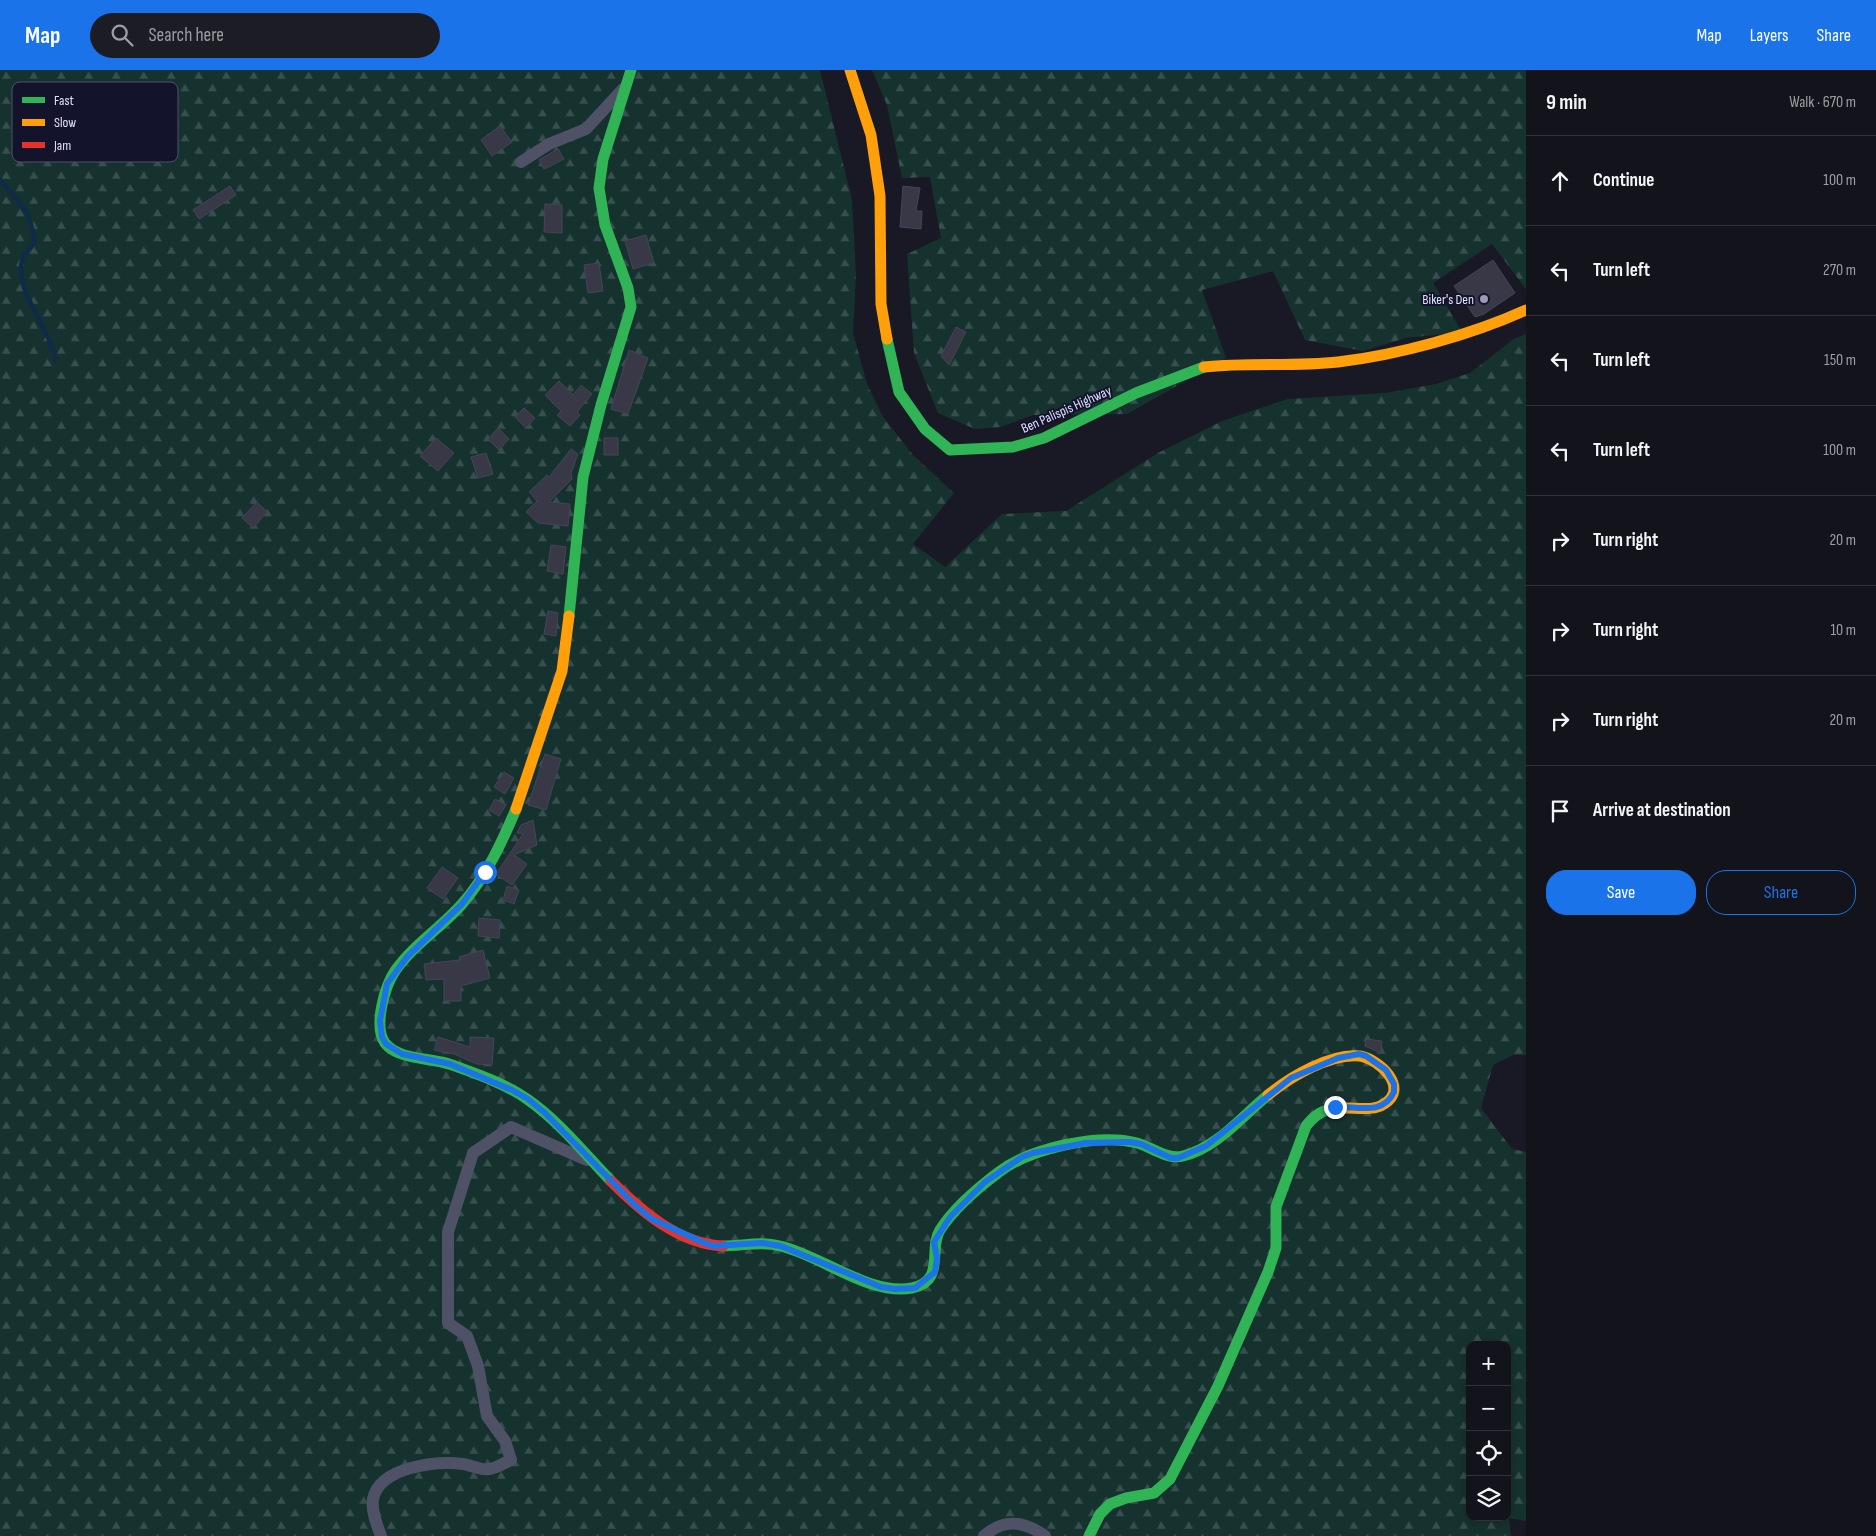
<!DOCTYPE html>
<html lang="en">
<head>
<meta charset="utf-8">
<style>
	:root { --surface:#13131c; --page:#1c1c25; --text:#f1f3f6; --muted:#9d9ea3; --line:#32323b; --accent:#1a73e8 }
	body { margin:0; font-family:"Sofia Sans Condensed",sans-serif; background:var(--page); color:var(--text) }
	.controls { position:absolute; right:15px; bottom:15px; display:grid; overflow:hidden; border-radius:10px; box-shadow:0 2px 12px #0003 }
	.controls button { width:45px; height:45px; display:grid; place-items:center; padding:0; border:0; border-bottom:1px solid var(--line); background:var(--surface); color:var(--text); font:25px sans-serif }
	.stop { position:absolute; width:15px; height:15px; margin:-11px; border:4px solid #1a73e8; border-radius:50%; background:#fff }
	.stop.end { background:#1a73e8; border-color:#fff; box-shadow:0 1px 5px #0008 }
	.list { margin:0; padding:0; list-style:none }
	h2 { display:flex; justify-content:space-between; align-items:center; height:65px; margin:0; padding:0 20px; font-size:21px }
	h2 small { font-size:16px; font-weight:400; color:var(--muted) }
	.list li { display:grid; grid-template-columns:32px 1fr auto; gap:15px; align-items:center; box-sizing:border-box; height:90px; padding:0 20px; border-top:1px solid var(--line) }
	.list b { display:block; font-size:19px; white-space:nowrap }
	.list em { font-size:16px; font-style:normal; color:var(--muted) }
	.actions { display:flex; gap:10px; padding:15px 20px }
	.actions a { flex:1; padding:11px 0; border:1px solid var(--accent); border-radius:20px; text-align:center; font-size:18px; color:var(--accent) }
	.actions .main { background:var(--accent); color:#fff }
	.icon { flex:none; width:28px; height:28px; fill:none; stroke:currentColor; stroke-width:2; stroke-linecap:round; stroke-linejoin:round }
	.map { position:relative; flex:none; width:1526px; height:1466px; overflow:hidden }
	header { display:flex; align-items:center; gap:30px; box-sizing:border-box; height:70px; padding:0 25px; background:var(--accent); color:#fff }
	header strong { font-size:24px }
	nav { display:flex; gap:28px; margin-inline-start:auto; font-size:18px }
	.search { width:350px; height:45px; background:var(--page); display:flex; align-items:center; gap:12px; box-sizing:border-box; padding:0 18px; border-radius:28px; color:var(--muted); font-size:19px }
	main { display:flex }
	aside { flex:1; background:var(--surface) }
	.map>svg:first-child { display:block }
</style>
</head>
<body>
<header>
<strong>Map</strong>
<div class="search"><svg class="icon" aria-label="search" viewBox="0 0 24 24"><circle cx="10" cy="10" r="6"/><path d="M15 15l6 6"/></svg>Search here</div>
<nav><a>Map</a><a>Layers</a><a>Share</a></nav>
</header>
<main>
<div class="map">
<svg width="1526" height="1466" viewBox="0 0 1526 1466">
	<defs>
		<pattern id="forest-firs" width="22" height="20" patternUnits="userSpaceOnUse" patternTransform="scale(1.25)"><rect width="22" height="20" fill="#16322f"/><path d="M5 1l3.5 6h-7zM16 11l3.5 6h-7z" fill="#374f4e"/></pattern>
	</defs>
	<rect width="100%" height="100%" fill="#191926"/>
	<!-- forest -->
	<g fill="url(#forest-firs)" fill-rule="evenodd">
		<path d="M0,0H820L852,130L856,204L853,263L867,314L883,347L913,385L954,423L913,474L945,497L1002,444L1066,441L1158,383L1222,351L1288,329L1386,323L1436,314L1470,303L1514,269L1526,264V985H1513L1493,995L1481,1038L1512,1079L1526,1082V1451L1509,1448L1511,1466H0ZM1470,1275H1507V1447H1470Z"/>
		<path d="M872,0H1526V219L1492,174L1433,213L1462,262L1406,268L1363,281L1305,270L1273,201L1202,220L1226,288L1127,344L1033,345L1000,357L975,359L938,343L914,283L907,184L941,168L930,107L902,108L887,35Z"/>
	</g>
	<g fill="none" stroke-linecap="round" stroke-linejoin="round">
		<!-- stream -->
		<path stroke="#0f2b47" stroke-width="4.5" d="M0,110C22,134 29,139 35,172C31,177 23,184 22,191C14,221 51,258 55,290"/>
	</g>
	<!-- building -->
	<g fill="#383847" stroke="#454458">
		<path d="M500,56L512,72L492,86L481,70Z"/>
		<path d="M558,79L564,89L544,99L539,90Z"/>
		<path d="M230,116L236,125L199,149L193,140Z"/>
		<path d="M903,116L920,118L916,141H922L921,159L900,157Z"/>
		<path d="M545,134L562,135V163L544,162Z"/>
		<path d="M646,165L654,193L633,199L625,171Z"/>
		<path d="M1493,190L1515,223L1484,244L1475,247L1454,216Z"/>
		<path d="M599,193L603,221L588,223L584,195Z"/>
		<path d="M956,257L966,262L949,295L941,286Z"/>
		<path d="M629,280L648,288L628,344L611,339Z"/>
		<path d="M559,311L573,325L581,315L592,324L577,342L580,345L570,356L557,345L561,341L545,325Z"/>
		<path d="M524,338L535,348L526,358L515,347Z"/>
		<path d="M498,358L509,369L499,380L488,369Z"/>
		<path d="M436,368L454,383L438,401L420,386Z"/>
		<rect x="604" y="368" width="14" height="17"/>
		<path d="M571,379L578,384L571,403L572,409L549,432L570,434L568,456L538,453L526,442L537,431L529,422L547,405L549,407Z"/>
		<path d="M486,383L493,404L478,408L471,387Z"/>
		<path d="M257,432L267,442L253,458L242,448Z"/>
		<path d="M551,475L566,477L563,504L547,501Z"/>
		<path d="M548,541L558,543L556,566L544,564Z"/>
		<path d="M545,684L561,689L546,740L528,735Z"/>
		<path d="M504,702L514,708L505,724L494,717Z"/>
		<path d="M495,729L506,735L499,746L489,740Z"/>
		<path d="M533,750L537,775L514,785L527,794L512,815L496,804L523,764L517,763L521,755Z"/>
		<path d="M442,797L458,808L443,829L427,818Z"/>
		<path d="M507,816L519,820L514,834L503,830Z"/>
		<path d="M479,848L500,850L499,868L478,866Z"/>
		<path d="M483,880L490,908L461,916V931H444V909L426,910L424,894L460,890L459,887Z"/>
		<path d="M438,967L470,977V967L494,968L492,995L477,994L454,984L434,980Z"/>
		<path d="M1366,969L1382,971L1381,983L1365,976Z"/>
	</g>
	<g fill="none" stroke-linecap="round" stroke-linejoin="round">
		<!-- street -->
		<g stroke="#4f5166" stroke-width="12">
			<path d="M521,92L549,74L586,59L623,19"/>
			<path d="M381,1466C377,1455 371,1441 373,1429C380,1396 437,1391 463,1394C471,1395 482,1401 489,1399C497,1398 504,1393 511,1390L505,1371L487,1346L478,1296L467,1266L448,1253V1162L473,1083L511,1057L587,1090"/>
			<path d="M984,1466C1004,1448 1024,1451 1045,1466"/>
		</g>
		<!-- fast -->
		<g stroke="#30b455" stroke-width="11">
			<path d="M887,269L899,322L925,359L950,380L1013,377L1044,368L1136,323L1204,297"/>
			<path d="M569,546L583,407L601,335L631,237L628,218L605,155L599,118L603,89L631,0"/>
			<path d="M516,739C502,772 486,807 462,834C442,857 413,875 395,901C385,916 373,956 385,973C399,991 432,987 452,995C477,1004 506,1014 527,1029C559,1051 585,1084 611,1111"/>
			<path d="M723,1176C742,1176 761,1171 780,1176C821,1185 869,1226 912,1218C946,1211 928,1179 940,1160C954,1138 979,1117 999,1102C1031,1078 1098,1063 1137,1073C1152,1077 1167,1090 1183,1086C1217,1078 1242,1046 1268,1025"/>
			<path d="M1089,1466L1100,1444L1110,1434L1126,1428L1154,1423L1170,1409L1218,1316L1268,1202L1276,1178V1137L1306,1056C1317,1042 1328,1037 1346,1038"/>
		</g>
		<!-- slow -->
		<g stroke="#ff9f0a" stroke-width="11">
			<path d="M850,0L871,65L880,126L881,234L887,269"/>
			<path d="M1204,297C1249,292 1294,297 1338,292C1398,285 1471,265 1526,240"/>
			<path d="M516,739L562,601L569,546"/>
			<path d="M1268,1025C1290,1007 1330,983 1360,986C1379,989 1410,1018 1384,1034C1374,1041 1358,1038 1346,1038"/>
		</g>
		<!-- jam -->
		<path stroke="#e5322d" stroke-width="11" d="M611,1111C641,1141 679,1174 723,1176"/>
	</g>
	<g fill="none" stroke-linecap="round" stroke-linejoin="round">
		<!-- route -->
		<path stroke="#1a73e8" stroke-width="6" d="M485,802L462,834L407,887L387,914L380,951L382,967L386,974L402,984L450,994L512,1020L528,1029L545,1043L636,1136L652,1149L702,1172L713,1176L762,1173L781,1176L881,1217L895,1219L915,1218L935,1202L937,1188L934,1172L950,1147L985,1112L1022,1087L1033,1083L1086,1073L1129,1072L1141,1074L1171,1088H1178L1206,1076L1291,1008L1338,988L1359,984L1366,986L1386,1000L1394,1014V1022C1383,1046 1357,1036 1335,1037"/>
	</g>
	<!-- markers -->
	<circle fill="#9a9ab2" stroke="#13132c" stroke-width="2" cx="1484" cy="229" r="5"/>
	<g text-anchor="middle" stroke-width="4" stroke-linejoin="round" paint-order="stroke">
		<!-- poi labels -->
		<g font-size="14" fill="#dfe0fe" stroke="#13132c" text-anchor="end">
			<text x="1474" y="234">Biker's Den</text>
		</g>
		<!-- street labels -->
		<g font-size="14" fill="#dfe0fe" stroke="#13132c">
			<text transform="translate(1066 339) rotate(-24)" y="5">Ben Palispis Highway</text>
		</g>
	</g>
	<!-- legend -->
	<rect x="12" y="12" width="166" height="80" rx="8" fill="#13132c" stroke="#50506b" stroke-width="1"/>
	<rect x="22" y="27" width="23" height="6" fill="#30b455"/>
	<rect x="22" y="49" width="23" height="7" fill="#ff9f0a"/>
	<rect x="22" y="72" width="23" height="6" fill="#e5322d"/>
	<g font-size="14" fill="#dfe0fe">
		<text x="54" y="35">Fast</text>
		<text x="54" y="57">Slow</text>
		<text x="54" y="80">Jam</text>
	</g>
</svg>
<div class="controls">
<button>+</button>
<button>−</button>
<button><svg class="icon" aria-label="locate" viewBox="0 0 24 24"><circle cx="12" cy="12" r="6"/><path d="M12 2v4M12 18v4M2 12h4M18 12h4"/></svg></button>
<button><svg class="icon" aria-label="layers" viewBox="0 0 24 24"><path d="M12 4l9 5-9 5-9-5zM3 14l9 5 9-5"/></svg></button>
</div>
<div class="stop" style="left:485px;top:802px"></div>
<div class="stop end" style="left:1335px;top:1037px"></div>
</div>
<aside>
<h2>9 min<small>Walk · 670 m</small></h2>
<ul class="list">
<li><svg class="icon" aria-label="ahead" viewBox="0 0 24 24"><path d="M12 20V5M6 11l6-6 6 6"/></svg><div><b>Continue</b></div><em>100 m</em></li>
<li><svg class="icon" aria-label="left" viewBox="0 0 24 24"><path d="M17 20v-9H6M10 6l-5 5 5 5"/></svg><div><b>Turn left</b></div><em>270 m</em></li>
<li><svg class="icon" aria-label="left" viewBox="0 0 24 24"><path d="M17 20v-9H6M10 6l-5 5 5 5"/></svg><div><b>Turn left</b></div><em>150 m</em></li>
<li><svg class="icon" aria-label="left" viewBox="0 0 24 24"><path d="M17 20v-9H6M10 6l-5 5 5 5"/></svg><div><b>Turn left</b></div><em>100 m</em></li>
<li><svg class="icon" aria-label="right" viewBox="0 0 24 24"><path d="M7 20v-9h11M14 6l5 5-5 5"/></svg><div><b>Turn right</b></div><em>20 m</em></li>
<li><svg class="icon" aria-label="right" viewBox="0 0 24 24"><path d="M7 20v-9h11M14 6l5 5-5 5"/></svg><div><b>Turn right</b></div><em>10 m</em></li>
<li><svg class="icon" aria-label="right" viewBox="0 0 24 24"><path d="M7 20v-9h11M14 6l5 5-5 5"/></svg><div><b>Turn right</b></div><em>20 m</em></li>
<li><svg class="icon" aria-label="arrive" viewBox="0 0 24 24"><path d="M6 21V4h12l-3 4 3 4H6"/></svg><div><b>Arrive at destination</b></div></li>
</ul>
<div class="actions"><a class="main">Save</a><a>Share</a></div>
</aside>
</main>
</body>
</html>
